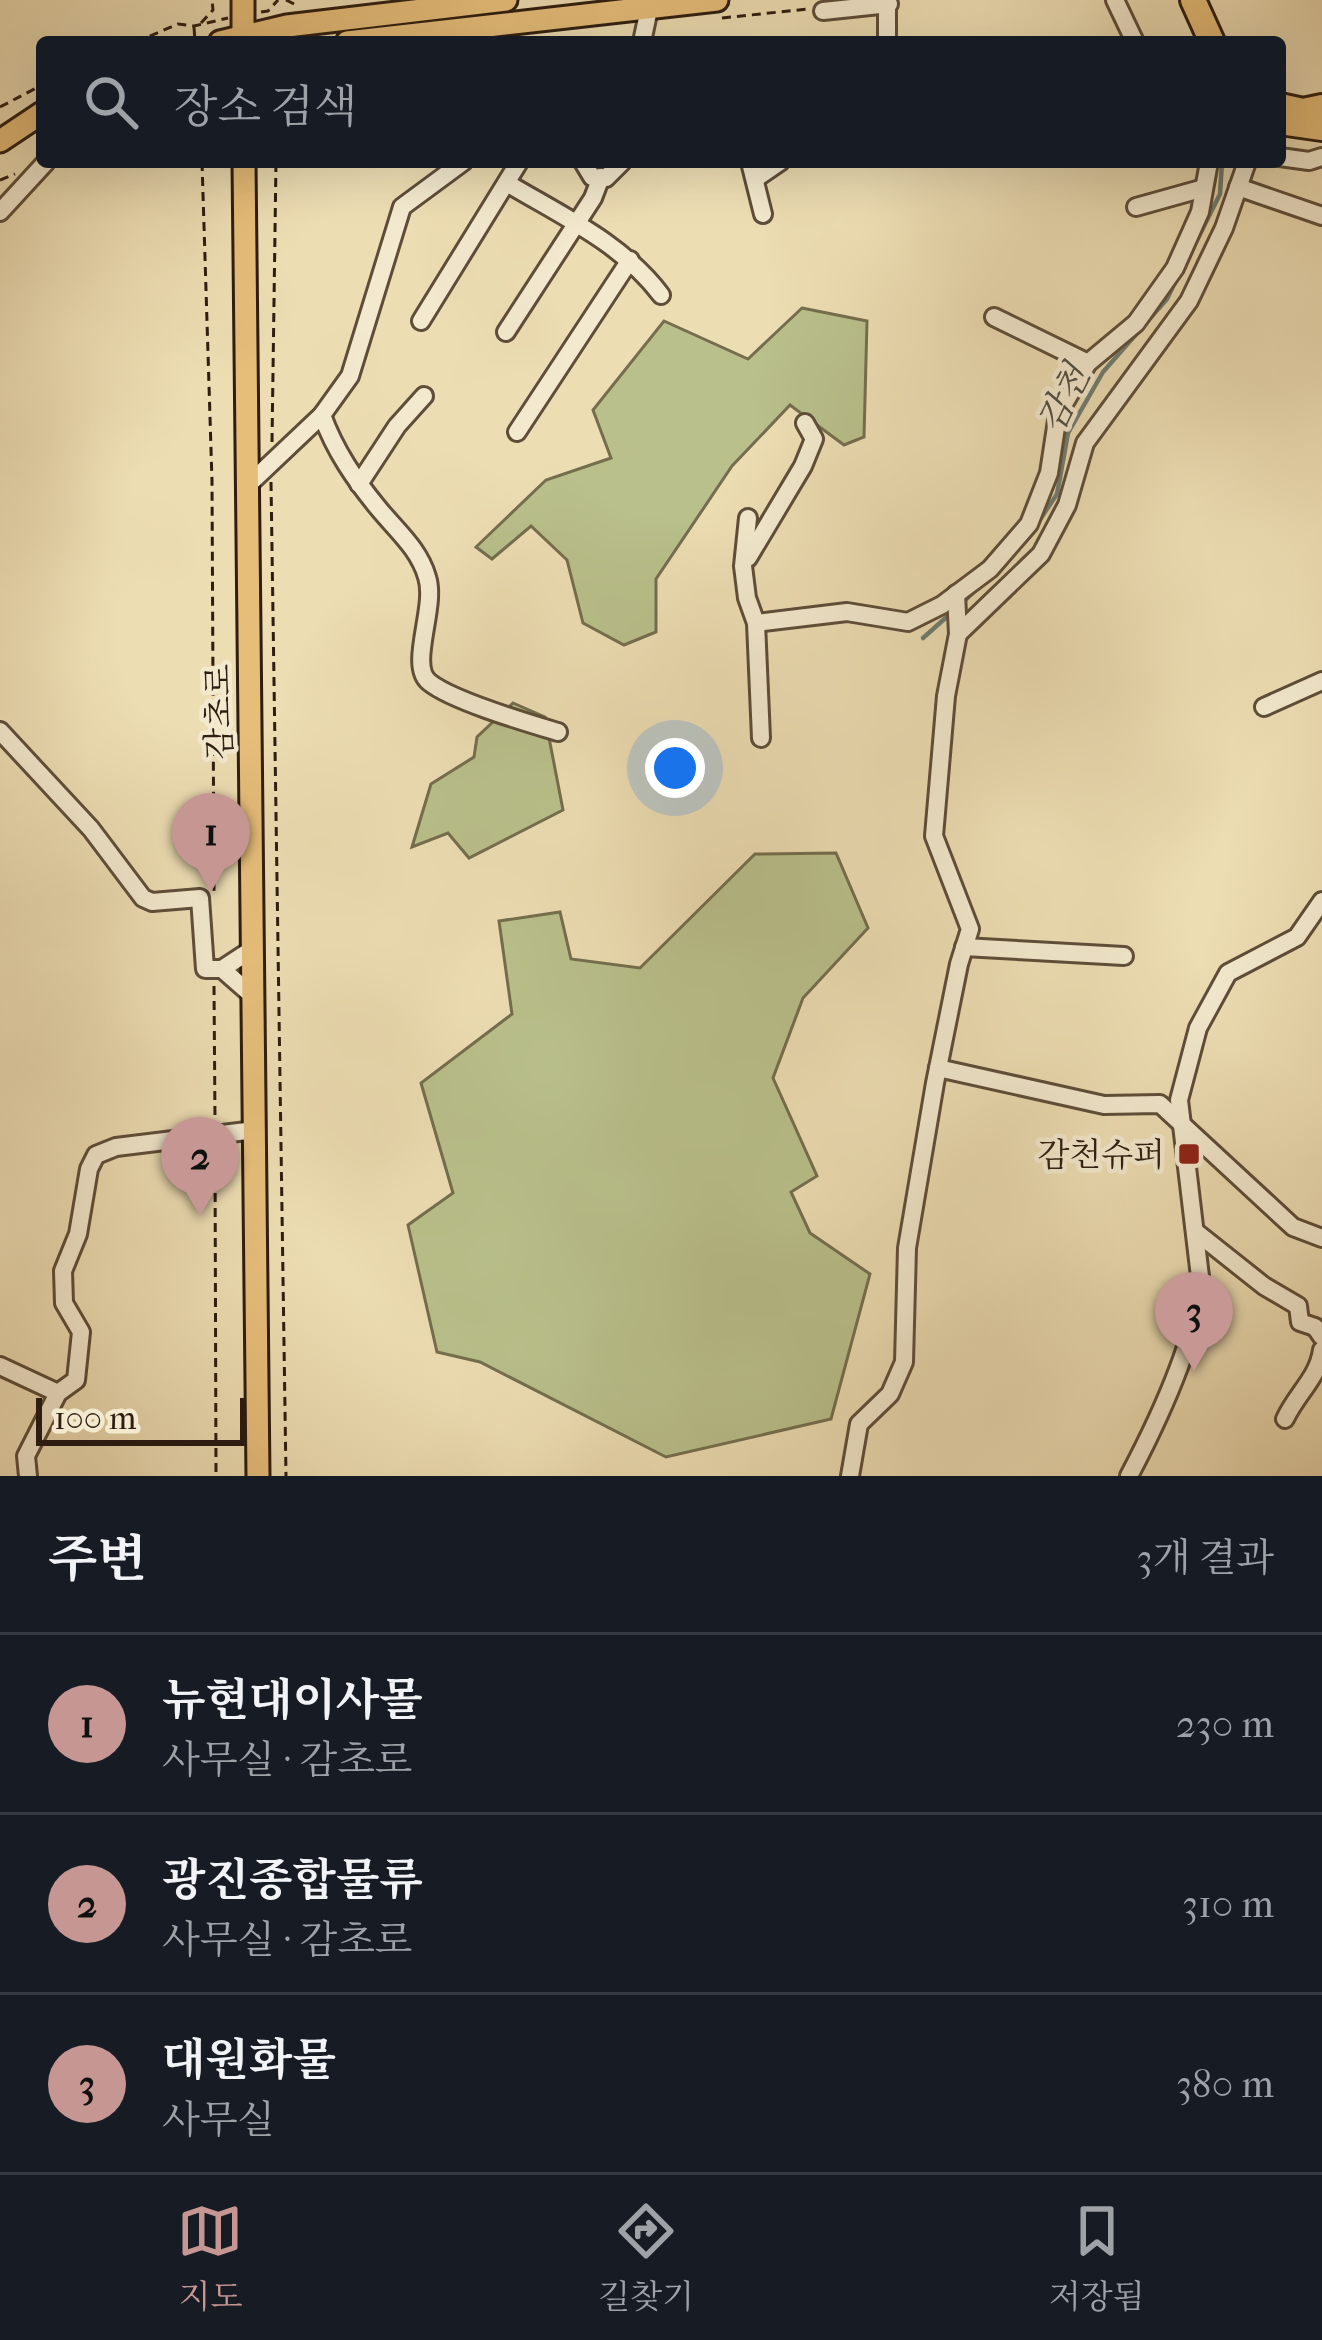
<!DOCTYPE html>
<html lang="ko">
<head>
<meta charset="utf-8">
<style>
	:root { --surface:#171b24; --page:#242831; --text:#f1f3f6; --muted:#9ea1a6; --line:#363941; --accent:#c59692 }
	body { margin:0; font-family:"IM FELL French Canon","Noto Serif KR",serif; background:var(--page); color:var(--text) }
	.scale { position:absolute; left:36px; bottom:30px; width:210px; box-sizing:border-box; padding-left:12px; border:6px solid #2e1d10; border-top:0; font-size:33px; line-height:42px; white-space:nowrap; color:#2e1d10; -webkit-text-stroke:9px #f3e9ce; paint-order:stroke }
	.you { position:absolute; left:675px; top:768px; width:42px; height:42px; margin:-30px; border:9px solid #fff; border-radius:50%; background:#1a73e8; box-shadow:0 0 0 18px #1a73e833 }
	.badge { display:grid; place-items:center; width:78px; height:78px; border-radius:50%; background:var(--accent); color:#111; font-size:39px; font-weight:700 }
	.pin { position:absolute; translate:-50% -99px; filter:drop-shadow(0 3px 6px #0008) }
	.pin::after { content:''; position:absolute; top:63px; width:42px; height:36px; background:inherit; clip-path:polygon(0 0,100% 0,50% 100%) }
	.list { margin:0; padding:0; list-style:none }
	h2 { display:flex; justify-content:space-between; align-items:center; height:156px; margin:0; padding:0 48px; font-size:51px }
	h2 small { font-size:39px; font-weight:400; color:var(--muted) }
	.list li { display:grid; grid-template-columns:78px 1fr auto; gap:36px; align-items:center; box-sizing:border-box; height:180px; padding:0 48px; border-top:3px solid var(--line) }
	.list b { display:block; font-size:45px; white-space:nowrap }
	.list p { margin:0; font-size:39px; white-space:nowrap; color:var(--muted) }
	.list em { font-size:39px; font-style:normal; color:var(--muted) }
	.icon { flex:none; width:66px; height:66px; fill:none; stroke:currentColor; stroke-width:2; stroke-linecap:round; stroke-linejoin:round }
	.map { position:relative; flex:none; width:1322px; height:1476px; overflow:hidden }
	.search { position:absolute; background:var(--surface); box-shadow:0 12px 48px #0002; left:36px; right:36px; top:36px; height:132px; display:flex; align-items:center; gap:30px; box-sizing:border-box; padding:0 42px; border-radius:12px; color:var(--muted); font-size:45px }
	.sheet { height:696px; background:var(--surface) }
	nav { display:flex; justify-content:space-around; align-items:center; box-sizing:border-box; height:168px; border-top:3px solid var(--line); background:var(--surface); font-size:33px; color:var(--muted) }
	nav a { display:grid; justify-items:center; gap:6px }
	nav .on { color:var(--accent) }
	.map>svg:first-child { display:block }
</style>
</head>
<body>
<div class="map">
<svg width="1322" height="1476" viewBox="0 0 1322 1476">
	<rect width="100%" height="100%" fill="#edddb3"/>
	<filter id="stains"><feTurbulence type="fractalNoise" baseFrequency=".00167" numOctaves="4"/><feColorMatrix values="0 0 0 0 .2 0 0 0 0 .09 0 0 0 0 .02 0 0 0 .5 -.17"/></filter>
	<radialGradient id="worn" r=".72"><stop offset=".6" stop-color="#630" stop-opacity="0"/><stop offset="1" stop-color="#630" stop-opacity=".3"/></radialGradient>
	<!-- green -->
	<g fill="#b9c08b" stroke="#746e4e" stroke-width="3">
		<path d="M802,308L867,321L864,437L844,445L790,405L732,466L656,579V632L624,645L583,623L567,560L531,526L492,559L476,547L546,480L611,458L593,410L664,321L748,359Z"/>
		<path d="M513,703L545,717L563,810L469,858L448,833L412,847L431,784L474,757L477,737Z"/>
		<path d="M836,853L868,928L803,998L773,1078L817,1176L791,1192L810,1233L870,1274L831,1419L666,1457L480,1362L437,1352L408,1225L453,1193L421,1083L512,1014L499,921L560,912L571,959L640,968L755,854Z"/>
	</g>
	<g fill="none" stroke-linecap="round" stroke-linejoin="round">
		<!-- stream -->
		<g stroke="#6f7c71" stroke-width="4.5">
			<path d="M1191,252L1220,194L1222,162"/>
			<path d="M1146,323L1167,299L1177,278"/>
			<path d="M1037,524L1057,494L1068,433L1103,372L1139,331"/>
			<path d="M1011,557L1031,534"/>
			<path d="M963,602L981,585"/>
			<path d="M923,638L950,614"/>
		</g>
		<defs>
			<g id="minor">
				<path d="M1115,0L1135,42"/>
				<path d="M823,11L889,4"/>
				<path d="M642,42L649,9"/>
				<path d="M887,42V0"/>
				<path d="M1280,157L1309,161L1322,157"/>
				<path d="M583,162L592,177L606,178L622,162"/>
				<path d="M750,162L763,214"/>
				<path d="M755,179L780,162"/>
				<path d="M507,183C562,216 622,243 661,295"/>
				<path d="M1238,187L1322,216"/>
				<path d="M1136,207L1204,188"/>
				<path d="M0,212L46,162"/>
				<path d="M994,317L1088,363"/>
				<path d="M421,321L519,162"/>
				<path d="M506,332L593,198L601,177"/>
				<path d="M322,415C335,451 355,480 379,509C397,531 419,549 427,577C437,607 408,665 429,682C452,701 528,723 558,732"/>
				<path d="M517,432L630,260"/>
				<path d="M359,484L397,426L424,396"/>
				<path d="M247,486L322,415L350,376L402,207L463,162"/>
				<path d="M748,518L743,566L747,598L756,623L761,738"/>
				<path d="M748,558L803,466L814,439L805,423"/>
				<path d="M756,623L847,612L908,622L942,605L990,569L1029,524L1049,473L1058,414L1088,363L1136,323L1175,268L1200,212L1209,162"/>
				<path d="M958,634L1041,554L1067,505L1085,443L1189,301L1224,228L1247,162"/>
				<path d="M1264,707L1322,681"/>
				<path d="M0,731L91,829L143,898L152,902L200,898L205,969H222"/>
				<path d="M964,947L1124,956"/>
				<path d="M254,948L222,969L255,998"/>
				<path d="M938,1068L1104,1105L1160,1104L1293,1227L1322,1238"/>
				<path d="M1196,1232L1264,1286L1298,1306L1300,1322L1315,1327L1322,1337"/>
				<path d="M0,1366L58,1393"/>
				<path d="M1285,1419C1297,1393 1318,1378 1322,1350"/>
				<path d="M28,1476L26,1456L58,1393L76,1380L81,1332L64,1303L63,1271L78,1234L89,1169L96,1155L116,1147L255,1130"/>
				<path d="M850,1476L859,1424L890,1394L904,1362L907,1248L935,1083L959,964L970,929L934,836L946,696L958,634L956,594"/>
				<path d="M1129,1476C1158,1421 1193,1346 1201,1285L1179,1100L1198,1028L1228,973L1297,937L1322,901"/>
			</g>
			<g id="major">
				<path d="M243,0V42"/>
				<path d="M220,42L287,26L506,0"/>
				<path d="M347,42L717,0"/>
				<path d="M0,141L42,113"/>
				<path d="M244,162L258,1476"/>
			</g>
			<g id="highway">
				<path d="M1193,0L1212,42"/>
				<path d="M1280,106L1303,111L1322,107"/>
				<path d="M1280,122L1322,128"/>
			</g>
		</defs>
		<!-- minor casing -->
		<use href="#minor" stroke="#5e4d39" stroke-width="22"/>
		<!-- major casing -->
		<use href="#major" stroke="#2e1d10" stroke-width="27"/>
		<!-- highway casing -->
		<use href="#highway" stroke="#2e1d10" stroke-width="30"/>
		<!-- path -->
		<g stroke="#2e1d10" stroke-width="3" stroke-dasharray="9 6" stroke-linecap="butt">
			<path d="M286,0L298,6"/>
			<path d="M261,12L268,11L278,0"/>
			<path d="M722,18L808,9"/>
			<path d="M201,23L213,10L212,0"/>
			<path d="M194,27L195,42"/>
			<path d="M136,42L178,24L194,26L228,18"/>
			<path d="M0,107L42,85"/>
			<path d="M202,162L212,481L214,892"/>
			<path d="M0,180L15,174"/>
			<path d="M272,442L276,162"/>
			<path d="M271,482L286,1476"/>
			<path d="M214,986L215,1120"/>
			<path d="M215,1148L216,1476"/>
		</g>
		<!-- minor -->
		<use href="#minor" stroke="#f3e9ce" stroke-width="16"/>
		<!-- major -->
		<use href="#major" stroke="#e6be7a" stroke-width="21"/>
		<!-- highway -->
		<use href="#highway" stroke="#e6be7a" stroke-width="24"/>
	</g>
	<!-- markers -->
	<rect fill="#8f2418" stroke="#f3e9ce" stroke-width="4.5" x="1177" y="1142" width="24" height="24" rx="6"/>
	<g text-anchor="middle" stroke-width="9" stroke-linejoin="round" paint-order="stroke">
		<!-- street labels -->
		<g font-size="33" fill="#2e1d10" stroke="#f3e9ce">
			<text transform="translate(218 712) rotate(-91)" y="12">감초로</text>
		</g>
		<!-- poi labels -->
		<g font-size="33" fill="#2e1d10" stroke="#f3e9ce" text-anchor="end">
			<text x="1165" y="1166">감천슈퍼</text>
		</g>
		<!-- water labels -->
		<g font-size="36" font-style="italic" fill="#4e4c41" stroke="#f3e9ce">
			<text transform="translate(1063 398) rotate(-63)" y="13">감천</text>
		</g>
	</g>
	<rect width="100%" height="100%" filter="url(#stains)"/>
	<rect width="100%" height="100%" fill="url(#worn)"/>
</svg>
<div class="scale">100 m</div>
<div class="you"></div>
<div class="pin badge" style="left:211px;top:892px">1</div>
<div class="pin badge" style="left:200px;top:1216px">2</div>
<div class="pin badge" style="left:1194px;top:1371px">3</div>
<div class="search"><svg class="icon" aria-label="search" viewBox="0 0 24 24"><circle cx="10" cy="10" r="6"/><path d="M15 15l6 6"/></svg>장소 검색</div>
</div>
<section class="sheet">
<h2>주변<small>3개 결과</small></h2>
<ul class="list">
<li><span class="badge">1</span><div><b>뉴현대이사몰</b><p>사무실 · 감초로</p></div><em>230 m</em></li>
<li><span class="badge">2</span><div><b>광진종합물류</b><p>사무실 · 감초로</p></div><em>310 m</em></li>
<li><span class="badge">3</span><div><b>대원화물</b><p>사무실</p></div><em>380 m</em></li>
</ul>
</section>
<nav>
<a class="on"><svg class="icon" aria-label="map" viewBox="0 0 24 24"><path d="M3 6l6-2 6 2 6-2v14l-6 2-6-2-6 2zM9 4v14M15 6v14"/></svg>지도</a>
<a><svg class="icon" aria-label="directions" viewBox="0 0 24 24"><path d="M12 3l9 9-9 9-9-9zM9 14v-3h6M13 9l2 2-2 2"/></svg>길찾기</a>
<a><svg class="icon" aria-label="saved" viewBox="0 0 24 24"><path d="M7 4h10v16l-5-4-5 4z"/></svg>저장됨</a>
</nav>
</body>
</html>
